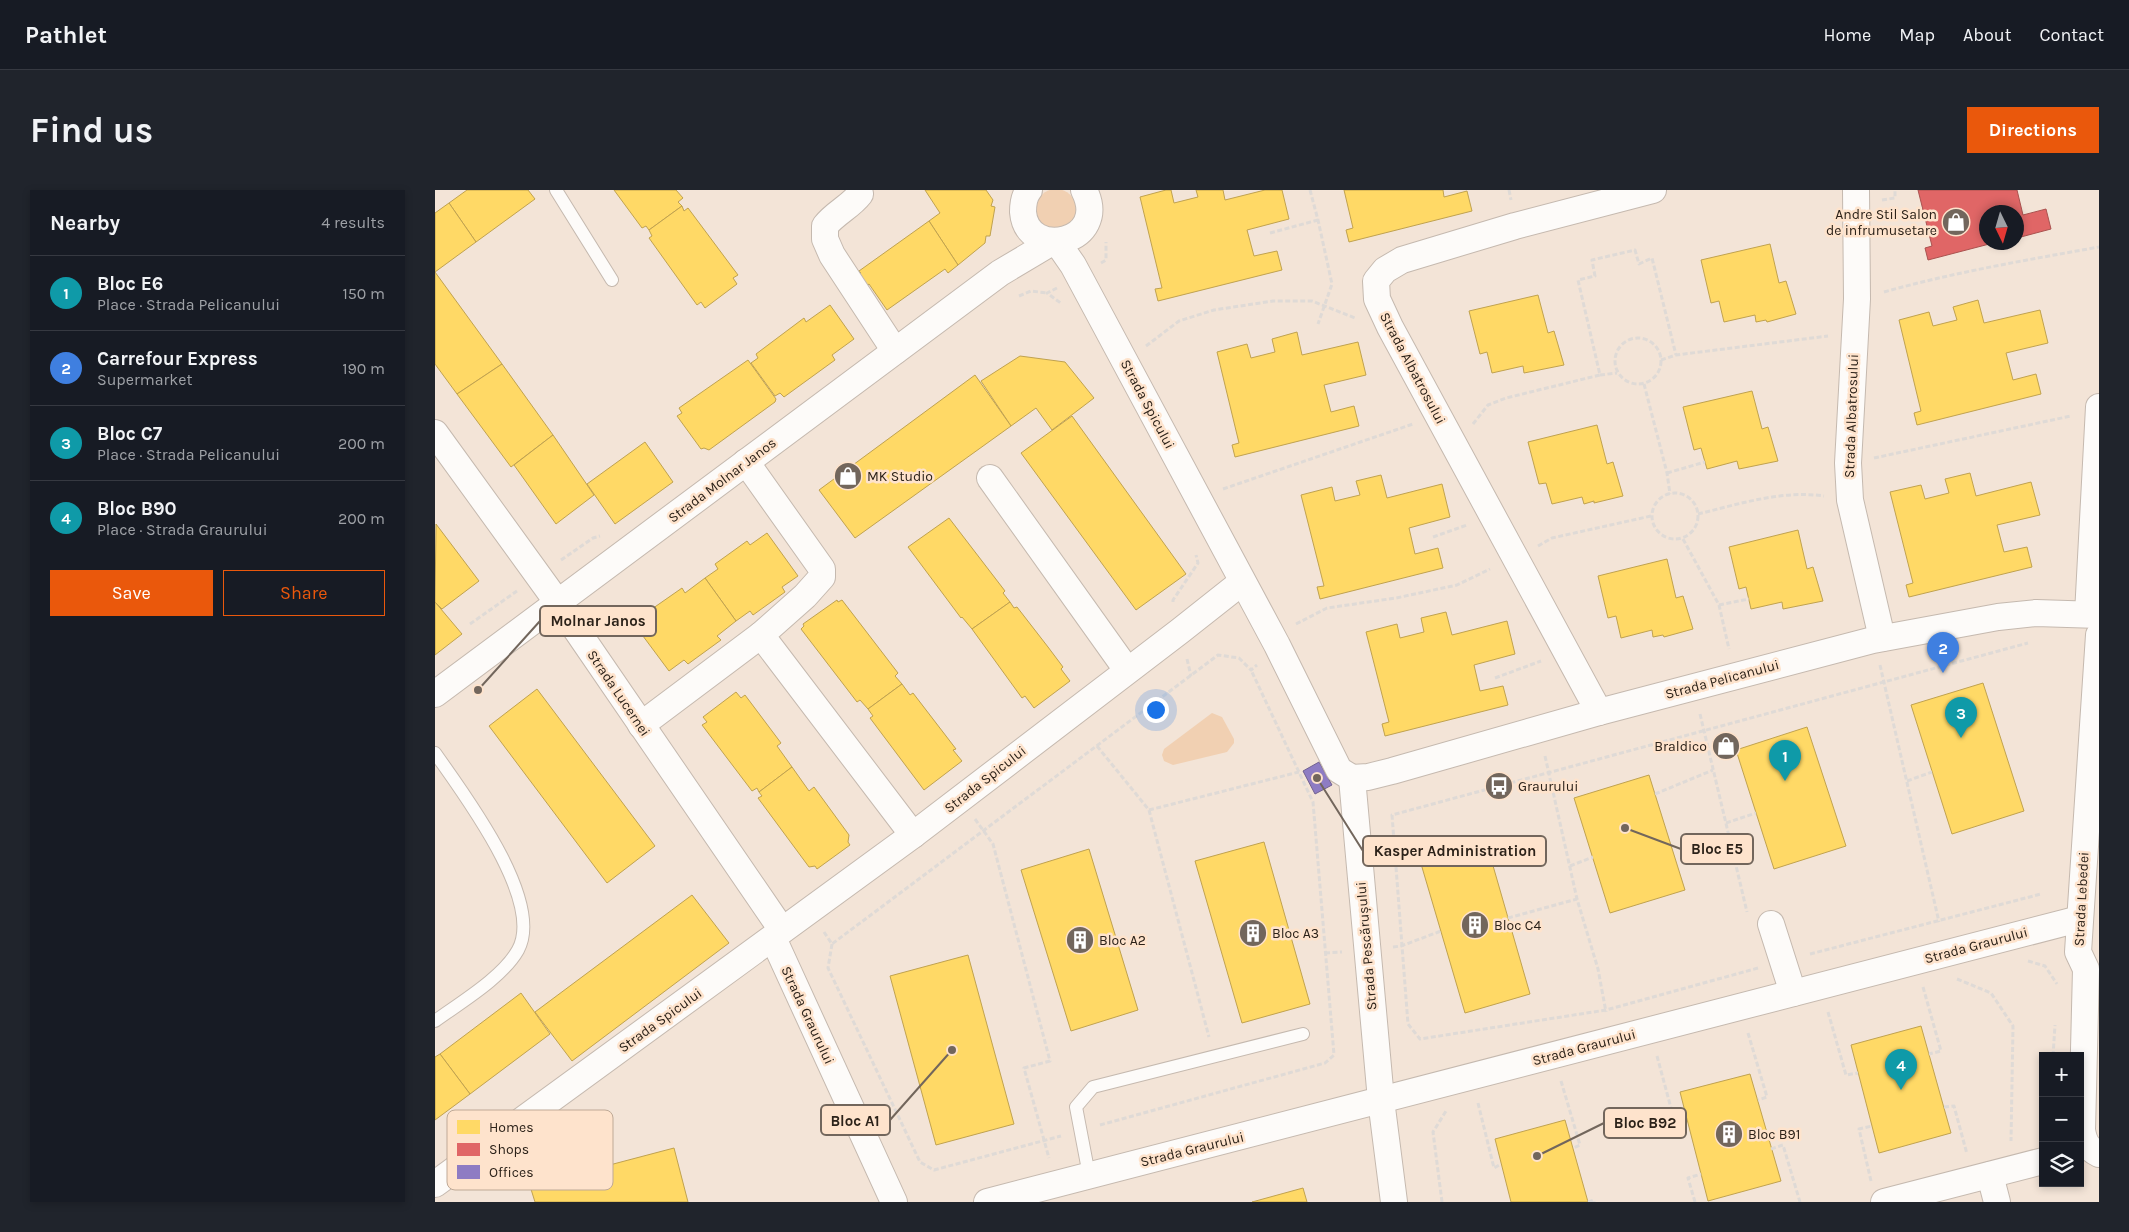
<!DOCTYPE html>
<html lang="en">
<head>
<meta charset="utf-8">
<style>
	:root { --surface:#171b24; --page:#20242c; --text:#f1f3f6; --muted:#9ea1a6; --line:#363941; --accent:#ea580c }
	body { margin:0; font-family:Karla,sans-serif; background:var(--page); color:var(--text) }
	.controls { position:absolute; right:15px; bottom:15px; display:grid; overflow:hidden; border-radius:0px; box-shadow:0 2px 8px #0003 }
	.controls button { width:45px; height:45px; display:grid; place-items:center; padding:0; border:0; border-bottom:1px solid var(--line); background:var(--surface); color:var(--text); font:25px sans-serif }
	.compass { position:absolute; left:1544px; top:15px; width:45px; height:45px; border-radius:50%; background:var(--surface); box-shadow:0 2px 8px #0003; rotate:175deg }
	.you { position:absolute; left:720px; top:519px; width:18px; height:18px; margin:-12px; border:4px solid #fff; border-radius:50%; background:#1a73e8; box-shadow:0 0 0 8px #1a73e833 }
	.badge { display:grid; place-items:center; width:32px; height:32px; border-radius:50%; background:var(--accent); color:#fff; font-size:16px; font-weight:700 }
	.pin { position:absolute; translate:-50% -41px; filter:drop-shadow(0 1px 2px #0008) }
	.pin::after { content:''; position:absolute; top:26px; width:18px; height:15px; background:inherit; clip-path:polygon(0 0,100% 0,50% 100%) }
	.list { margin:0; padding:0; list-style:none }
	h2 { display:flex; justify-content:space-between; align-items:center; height:65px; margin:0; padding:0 20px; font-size:21px }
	h2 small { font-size:16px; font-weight:400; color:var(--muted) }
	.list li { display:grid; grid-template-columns:32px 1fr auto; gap:15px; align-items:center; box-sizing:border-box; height:75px; padding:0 20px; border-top:1px solid var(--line) }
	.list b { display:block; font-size:19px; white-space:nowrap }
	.list p { margin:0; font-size:16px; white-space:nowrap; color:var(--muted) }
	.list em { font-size:16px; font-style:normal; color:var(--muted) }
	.actions { display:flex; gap:10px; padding:15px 20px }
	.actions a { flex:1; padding:11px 0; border:1px solid var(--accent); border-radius:0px; text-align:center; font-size:18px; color:var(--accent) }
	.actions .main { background:var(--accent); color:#fff }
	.icon { flex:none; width:28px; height:28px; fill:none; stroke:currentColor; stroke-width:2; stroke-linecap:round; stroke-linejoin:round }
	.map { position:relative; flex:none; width:1664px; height:1012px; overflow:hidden; border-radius:0px }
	header { display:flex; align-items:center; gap:30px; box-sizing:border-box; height:70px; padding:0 25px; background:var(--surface); border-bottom:1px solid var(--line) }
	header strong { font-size:24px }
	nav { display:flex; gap:28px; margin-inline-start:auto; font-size:18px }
	.intro { display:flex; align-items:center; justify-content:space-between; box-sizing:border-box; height:120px; padding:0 30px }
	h1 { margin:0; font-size:35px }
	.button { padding:12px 22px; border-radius:0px; background:var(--accent); color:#fff; font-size:18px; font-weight:700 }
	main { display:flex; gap:30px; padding:0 30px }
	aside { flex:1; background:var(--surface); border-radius:0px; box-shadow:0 2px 8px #0003 }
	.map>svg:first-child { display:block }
</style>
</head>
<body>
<header>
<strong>Pathlet</strong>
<nav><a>Home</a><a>Map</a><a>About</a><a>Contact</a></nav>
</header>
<div class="intro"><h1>Find us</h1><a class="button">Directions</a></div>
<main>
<aside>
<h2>Nearby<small>4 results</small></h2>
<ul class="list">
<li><span class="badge" style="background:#0f9aa8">1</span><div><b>Bloc E6</b><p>Place · Strada Pelicanului</p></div><em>150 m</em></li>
<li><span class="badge" style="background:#3f7fe0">2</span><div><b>Carrefour Express</b><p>Supermarket</p></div><em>190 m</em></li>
<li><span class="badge" style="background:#0f9aa8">3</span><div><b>Bloc C7</b><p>Place · Strada Pelicanului</p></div><em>200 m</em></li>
<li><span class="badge" style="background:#0f9aa8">4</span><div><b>Bloc B90</b><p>Place · Strada Graurului</p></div><em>200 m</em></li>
</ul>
<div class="actions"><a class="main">Save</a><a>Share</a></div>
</aside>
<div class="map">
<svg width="1664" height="1012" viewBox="0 0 1664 1012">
	<rect width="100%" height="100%" fill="#f3e4d7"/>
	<!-- green -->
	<g fill="#f1d0b2">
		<circle cx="621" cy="19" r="20"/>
		<path d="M777,523L787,527L799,549V553L792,562L738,575L729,571L727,565L729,559Z"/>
	</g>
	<!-- homes -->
	<g fill="#ffd966" stroke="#c0a24f">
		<path d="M32,0H93L100,9L41,52L14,13Z"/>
		<path d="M179,0H241L248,8L243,12L247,16L214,40L211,36L207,38Z"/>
		<path d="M490,0H551L558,10L556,16L560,17L555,46H551L550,53L523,75L494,31L505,23Z"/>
		<path d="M731,0H736L739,13L763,7L761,0H788L790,10L830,0H847L854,29L812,40L819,66L842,61L847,80L723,111L720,99L727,98L705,7Z"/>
		<path d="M909,0H1008L1009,7L1032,1L1037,21L914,52L911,40L918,38Z"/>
		<path d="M14,13L41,52L0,82V23Z"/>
		<path d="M247,16L249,21L253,18L303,85L298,88L302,94L270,118L266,112L262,115L214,48L217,46L214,40Z"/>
		<path d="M494,31L523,75L513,83L510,79L452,120L434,94L430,97L422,85L426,83L424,81Z"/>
		<path d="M1335,54L1344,93L1351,91L1361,124L1332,132L1331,130L1321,132L1320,125L1289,132L1284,111L1276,113L1266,70Z"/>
		<path d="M0,82L67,174L22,204L0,174Z"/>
		<path d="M1103,105L1113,143L1119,141L1129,175L1089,183L1088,176L1057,183L1052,162L1045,164L1034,121Z"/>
		<path d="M1543,110L1549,133L1605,120L1613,153L1571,163L1578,190L1601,184L1606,204L1482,235L1479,223L1486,221L1464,130L1494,122L1498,136L1522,130L1518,117Z"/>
		<path d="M395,115L419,149L397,165L400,170L349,207L345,203L340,206L316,173L323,168L321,164L369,128L371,132Z"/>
		<path d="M862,142L867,165L923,152L931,185L889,195L896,222L919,216L924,236L800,267L797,255L804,253L782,162L812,154L816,168L840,162L837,149Z"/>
		<path d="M585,166L630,172L659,208L617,240L601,218L576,236L546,191Z"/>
		<path d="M313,170L341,209L340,212L274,260L269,258L266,259L242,226L247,223L244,218Z"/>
		<path d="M67,174L118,245L76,277L22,204Z"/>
		<path d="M540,185L576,236L420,348L384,300Z"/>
		<path d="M1317,201L1327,239L1333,237L1343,271L1304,279L1302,271L1272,279L1266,258L1259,260L1248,217Z"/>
		<path d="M637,226L751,384L701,420L586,263Z"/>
		<path d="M1162,235L1172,274L1178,272L1188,306L1159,313V311L1149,314L1147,307L1117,314L1111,293L1104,294L1093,252Z"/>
		<path d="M118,245L159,305L121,334L79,275Z"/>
		<path d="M210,252L238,292L180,334L152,294Z"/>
		<path d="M1535,283L1541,306L1596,292L1605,325L1562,335L1569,362L1592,357L1597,377L1474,407L1471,395L1478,393L1455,302L1486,295L1490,309L1514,303L1510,289Z"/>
		<path d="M946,285L952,308L1007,294L1015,327L974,338L980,364L1003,358L1008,378L885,409L882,397L889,396L866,305L897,297L900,311L925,305L921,291Z"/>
		<path d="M514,328L570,401L568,403L575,412L537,439L527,427L526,428L473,357Z"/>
		<path d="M1,334L44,391L7,419L0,412Z"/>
		<path d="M1363,340L1372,379L1378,377L1388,411L1348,419L1347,412L1316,419L1311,397L1304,399L1294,357Z"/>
		<path d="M332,343L363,386L347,397L350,402L318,425L315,421L301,431L270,388L283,379L280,374L312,351L315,355Z"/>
		<path d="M1232,369L1241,408L1248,406L1258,439L1229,447L1228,445L1218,447L1217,440L1186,448L1181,426L1173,428L1163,386Z"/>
		<path d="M270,388L301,431L282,446L286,450L253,474L249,470L234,481L202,438L219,427L214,421L247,398L250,403Z"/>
		<path d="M402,410L403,412L407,410L463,483L460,486L467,494L433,519L425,510L422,512L366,439L369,436L368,434Z"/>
		<path d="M0,412L27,444L0,465Z"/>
		<path d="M575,412L579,418L582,417L613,457L628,477L626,479L635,491L599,518L590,506L587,508L537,439Z"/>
		<path d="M1011,422L1017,445L1072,431L1080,464L1039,475L1045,501L1068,496L1073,515L950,546L947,534L954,532L931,442L962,434L965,448L989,442L986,428Z"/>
		<path d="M1548,493L1589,621L1517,644L1476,515Z"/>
		<path d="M467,494L475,505L478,503L521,559L518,560L527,571L489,600L435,528L438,526L433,519Z"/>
		<path d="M102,499L220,656L172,693L54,536Z"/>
		<path d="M301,502L306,508L310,505L346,553L342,556L357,577L324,602L322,598L317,601L267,535L272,532L268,527Z"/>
		<path d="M1372,537L1411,656L1339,679L1301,560Z"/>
		<path d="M357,577L374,601L379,597L414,645L413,652L415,655L382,679L380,676L374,677L323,608L327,606L324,602Z"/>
		<path d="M1214,585L1250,700L1175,723L1139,608Z"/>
		<path d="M1050,648L1095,804L1030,823L984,667Z"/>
		<path d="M829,652L875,814L807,833L760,671Z"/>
		<path d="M654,659L703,820L636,841L586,680Z"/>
		<path d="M257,705L294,753L137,871L100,822Z"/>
		<path d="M533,765L579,934L501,955L455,786Z"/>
		<path d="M86,803L115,844L35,904L5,864Z"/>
		<path d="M1486,836L1516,943L1444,963L1416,855Z"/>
		<path d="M5,864L35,904L0,930V867Z"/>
		<path d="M1315,884L1346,991L1273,1011L1245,902Z"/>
		<path d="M1130,930L1153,1012H1076L1060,949Z"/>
		<path d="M239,958L253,1012H100L95,996Z"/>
		<path d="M868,998L872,1012H817Z"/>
	</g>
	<!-- shops -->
	<path fill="#e06666" stroke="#aa524f" d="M1483,0H1582L1588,25L1611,19L1616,39L1582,48V22H1552V52H1562L1493,70L1490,58L1497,56Z"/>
	<!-- offices -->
	<path fill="#8e7cc3" stroke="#716190" d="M884,572L897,595L880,604L868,581Z"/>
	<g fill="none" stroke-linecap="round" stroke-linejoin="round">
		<defs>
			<g id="lane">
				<path d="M121,0L177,90"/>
				<path d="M0,563C28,603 110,711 83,760C67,788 26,812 0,831"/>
				<path d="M654,985L641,917L658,897L868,844"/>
			</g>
			<g id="street">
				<path d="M424,0L425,4C415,17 400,23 390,36V49L397,65L460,161"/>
				<path d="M594,0C589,6 588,14 588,22C592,71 676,53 649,0"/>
				<path d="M1421,0L1422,109L1413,273L1415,310L1447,448"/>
				<path d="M622,52L638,75L842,455L904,580L917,588"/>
				<path d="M0,243L123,413L347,740"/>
				<path d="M311,272L387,379V387L370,406L326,445L478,645"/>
				<path d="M555,288L692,480"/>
				<path d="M1653,424L1664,217"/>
				<path d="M1664,445L1643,762L1651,779L1647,940C1649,952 1652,958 1664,964"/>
				<path d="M0,504L565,83L617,52"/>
				<path d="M1164,522L955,137L942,109L941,91L950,80L967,70L1080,36L1218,0"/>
				<path d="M206,535L326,445"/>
				<path d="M917,588L933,587L957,581L1164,522L1438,450L1563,427L1601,423L1664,425"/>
				<path d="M917,588L946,910L959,1012"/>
				<path d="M1336,734L1358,803"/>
				<path d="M338,748L459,1012"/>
				<path d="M1555,985L1562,1012"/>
				<path d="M0,994L478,645L745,441L807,392"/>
				<path d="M552,1012L1644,729"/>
				<path d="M1449,1012L1608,971"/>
			</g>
		</defs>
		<!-- lane casing -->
		<use href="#lane" stroke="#c5b9af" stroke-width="14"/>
		<!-- street casing -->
		<use href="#street" stroke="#c5b9af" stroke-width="28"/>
		<!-- path -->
		<g stroke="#dfdad6" stroke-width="3" stroke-dasharray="5 2.5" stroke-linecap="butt">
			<path d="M875,0L883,30L897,94L883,134"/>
			<path d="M1074,0L1076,10"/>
			<path d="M1447,10L1460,8V0"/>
			<path d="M835,43L883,30"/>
			<path d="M666,73L671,70V52"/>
			<path d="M622,98L612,103L627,114"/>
			<path d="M1449,102C1520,82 1592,70 1664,57"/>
			<path d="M584,106L596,101L612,103"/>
			<circle cx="1203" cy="171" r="23"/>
			<path d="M711,156L744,131L779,120L838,111H877L920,128"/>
			<path d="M1226,170L1241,165L1393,146"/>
			<path d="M1165,185L1182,183"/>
			<path d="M1209,194L1232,283L1235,304"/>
			<path d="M1038,234L1053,215L1071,208L1165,185L1143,90L1160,86L1157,70L1200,60L1204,74L1217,68L1241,165"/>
			<path d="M1439,268L1636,226"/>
			<path d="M1232,283L1270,272"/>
			<path d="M788,299L978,234"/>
			<circle cx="1240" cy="326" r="23"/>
			<path d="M1263,324C1304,314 1347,300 1389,306"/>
			<path d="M998,347L1032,335"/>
			<path d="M1248,349L1284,415L1294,459"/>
			<path d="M1103,356L1117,348L1216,326"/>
			<path d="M126,370L158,348L165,346"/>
			<path d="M738,412V410L763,373L761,365"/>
			<path d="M1284,415L1314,409"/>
			<path d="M35,434L82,401"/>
			<path d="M861,434L892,418L961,408L1022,395L1055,379"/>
			<path d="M752,469L756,486"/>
			<path d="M1445,475L1504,732"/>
			<path d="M1060,488L1106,471"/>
			<path d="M1265,524L1312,722"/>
			<path d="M662,556L714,620L774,847"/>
			<path d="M1110,566L1142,709L1163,779L1171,822"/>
			<path d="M1472,591L1497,582"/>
			<path d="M1220,604L1278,580"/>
			<path d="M714,620L864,582"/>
			<path d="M540,629L558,654L615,871L589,878L614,968"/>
			<path d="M1291,633L1321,623"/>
			<path d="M1135,676L1158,667"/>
			<path d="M1073,728L1142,709"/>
			<path d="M389,742L397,754L783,465L804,468L816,480L822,475"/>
			<path d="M397,754L393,778L485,972L499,980L626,946"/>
			<path d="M958,757L966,756L1006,741"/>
			<path d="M890,763L907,762"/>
			<path d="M1375,764L1606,704"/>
			<path d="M1593,771L1610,776L1622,794"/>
			<path d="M1323,778L1171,820L985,849L973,834L957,625L1593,453"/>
			<path d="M1522,789L1556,803L1578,836L1576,951"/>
			<path d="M1488,797L1506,861L1494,864"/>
			<path d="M1393,822L1411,885L1423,883"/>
			<path d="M1313,843L1332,907L1323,910"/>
			<path d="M1222,866L1240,933L1252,930"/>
			<path d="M1618,866L1620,835"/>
			<path d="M1126,891L1145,955L1138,958"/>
			<path d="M1043,913L1059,978L1066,974"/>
			<path d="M1509,917L1519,916L1532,964"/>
			<path d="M665,935L890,873L899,865L878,612L816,480"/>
			<path d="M1336,959L1348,955L1365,1012"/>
			<path d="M1436,991L1424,939L1437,936"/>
			<path d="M1007,1012L998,942L1011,921"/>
			<path d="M1153,1012L1159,1010V1012"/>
			<path d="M1260,1012L1253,988L1266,984"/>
		</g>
		<!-- lane -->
		<use href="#lane" stroke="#fdfbf9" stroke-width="12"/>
		<!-- street -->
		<use href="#street" stroke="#fdfbf9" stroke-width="26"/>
	</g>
	<!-- icons -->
	<defs>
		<symbol id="shop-disc" viewBox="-11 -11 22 22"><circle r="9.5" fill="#72665c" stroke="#fee3cc"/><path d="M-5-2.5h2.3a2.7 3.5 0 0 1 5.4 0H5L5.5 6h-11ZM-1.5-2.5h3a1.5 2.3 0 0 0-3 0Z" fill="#fff"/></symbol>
		<symbol id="bus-disc" viewBox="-11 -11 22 22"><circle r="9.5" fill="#72665c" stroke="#fee3cc"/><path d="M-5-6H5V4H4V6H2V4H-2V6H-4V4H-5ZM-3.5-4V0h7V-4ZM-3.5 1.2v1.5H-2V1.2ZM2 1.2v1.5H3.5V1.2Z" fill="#fff"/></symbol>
		<symbol id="building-disc" viewBox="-11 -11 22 22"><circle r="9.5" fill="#72665c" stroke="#fee3cc"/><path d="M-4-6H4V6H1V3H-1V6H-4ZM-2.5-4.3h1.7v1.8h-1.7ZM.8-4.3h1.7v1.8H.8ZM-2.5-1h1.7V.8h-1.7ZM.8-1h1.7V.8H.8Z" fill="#fff"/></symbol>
	</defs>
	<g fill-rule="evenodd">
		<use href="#shop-disc" x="1505" y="16" width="32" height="32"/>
		<use href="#shop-disc" x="397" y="270" width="32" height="32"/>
		<use href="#shop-disc" x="1275" y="540" width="32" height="32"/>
		<use href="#bus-disc" x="1048" y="580" width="32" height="32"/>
		<use href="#building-disc" x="1024" y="719" width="32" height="32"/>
		<use href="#building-disc" x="802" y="727" width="32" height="32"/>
		<use href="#building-disc" x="629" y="734" width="32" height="32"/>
		<use href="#building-disc" x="1278" y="928" width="32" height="32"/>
	</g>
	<g text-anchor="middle" stroke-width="5" stroke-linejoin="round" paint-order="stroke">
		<!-- poi labels -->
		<g font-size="14" fill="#2c2219" stroke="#fee3cc" text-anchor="start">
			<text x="1502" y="29" text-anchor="end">Andre Stil Salon<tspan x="1502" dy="16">de infrumusetare</tspan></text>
			<text x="432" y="291">MK Studio</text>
			<text x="1272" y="561" text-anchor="end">Braldico</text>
			<text x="1083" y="601">Graurului</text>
			<text x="1059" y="740">Bloc C4</text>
			<text x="837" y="748">Bloc A3</text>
			<text x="664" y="755">Bloc A2</text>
			<text x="1313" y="949">Bloc B91</text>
		</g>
		<!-- street labels -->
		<g font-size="14" fill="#2c2219" stroke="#fee3cc">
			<text transform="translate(978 178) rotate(62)" y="5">Strada Albatrosului</text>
			<text transform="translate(713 214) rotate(62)" y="5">Strada Spicului</text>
			<text transform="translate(1416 226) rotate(-88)" y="5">Strada Albatrosului</text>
			<text transform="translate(287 290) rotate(-37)" y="5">Strada Molnar Janos</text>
			<text transform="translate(1287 489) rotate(-15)" y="5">Strada Pelicanului</text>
			<text transform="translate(184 503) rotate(56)" y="5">Strada Lucernei</text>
			<text transform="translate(550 589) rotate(-38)" y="5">Strada Spicului</text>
			<text transform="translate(1646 709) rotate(-87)" y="5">Strada Lebedei</text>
			<text transform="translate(1541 755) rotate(-15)" y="5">Strada Graurului</text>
			<text transform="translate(931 756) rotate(-95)" y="5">Strada Pescărușului</text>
			<text transform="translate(373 825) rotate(65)" y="5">Strada Graurului</text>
			<text transform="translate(225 830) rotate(-36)" y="5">Strada Spicului</text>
			<text transform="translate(1149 857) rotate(-15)" y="5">Strada Graurului</text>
			<text transform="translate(757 959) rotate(-14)" y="5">Strada Graurului</text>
		</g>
	</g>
	<!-- legend -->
	<rect x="12" y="920" width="166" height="80" rx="8" fill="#fee3cc" stroke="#bfa996" stroke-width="1"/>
	<rect x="22" y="930" width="23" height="14" fill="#ffd966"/>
	<rect x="22" y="953" width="23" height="13" fill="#e06666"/>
	<rect x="22" y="975" width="23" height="14" fill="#8e7cc3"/>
	<g font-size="14" fill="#2c2219">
		<text x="54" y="942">Homes</text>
		<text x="54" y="964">Shops</text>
		<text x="54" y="987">Offices</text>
	</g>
	<!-- callouts -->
	<path fill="none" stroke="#72665c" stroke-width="2" d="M43 500L105 431M1190 638L1246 659M882 588L928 661M517 860L455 930M1102 966L1169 933"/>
	<g fill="#72665c" stroke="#fee3cc" stroke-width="2">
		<circle cx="43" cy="500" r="5"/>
		<circle cx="1190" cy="638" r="5"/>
		<circle cx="882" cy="588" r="5"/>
		<circle cx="517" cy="860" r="5"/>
		<circle cx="1102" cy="966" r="5"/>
	</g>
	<g fill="#fee3cc" stroke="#72665c" stroke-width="2">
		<rect x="105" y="416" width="116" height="30" rx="5"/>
		<rect x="1246" y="644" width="72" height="30" rx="5"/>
		<rect x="928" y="646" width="183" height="30" rx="5"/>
		<rect x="386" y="915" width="69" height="30" rx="5"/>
		<rect x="1169" y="918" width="82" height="30" rx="5"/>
	</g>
	<g font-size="15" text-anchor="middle" font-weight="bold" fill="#2c2219">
		<text x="163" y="436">Molnar Janos</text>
		<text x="1282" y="664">Bloc E5</text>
		<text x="1020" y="666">Kasper Administration</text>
		<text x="420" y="936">Bloc A1</text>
		<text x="1210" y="938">Bloc B92</text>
	</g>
</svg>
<div class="controls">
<button>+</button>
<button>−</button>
<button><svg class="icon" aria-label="layers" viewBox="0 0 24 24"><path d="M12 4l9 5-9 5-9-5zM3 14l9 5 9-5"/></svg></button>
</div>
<svg class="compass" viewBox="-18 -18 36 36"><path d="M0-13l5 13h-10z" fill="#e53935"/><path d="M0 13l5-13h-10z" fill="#9ea1a6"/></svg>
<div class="you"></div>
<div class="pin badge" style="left:1350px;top:591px;background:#0f9aa8">1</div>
<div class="pin badge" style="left:1508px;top:483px;background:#3f7fe0">2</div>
<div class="pin badge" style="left:1526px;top:548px;background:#0f9aa8">3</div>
<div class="pin badge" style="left:1466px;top:900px;background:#0f9aa8">4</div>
</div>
</main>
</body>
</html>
